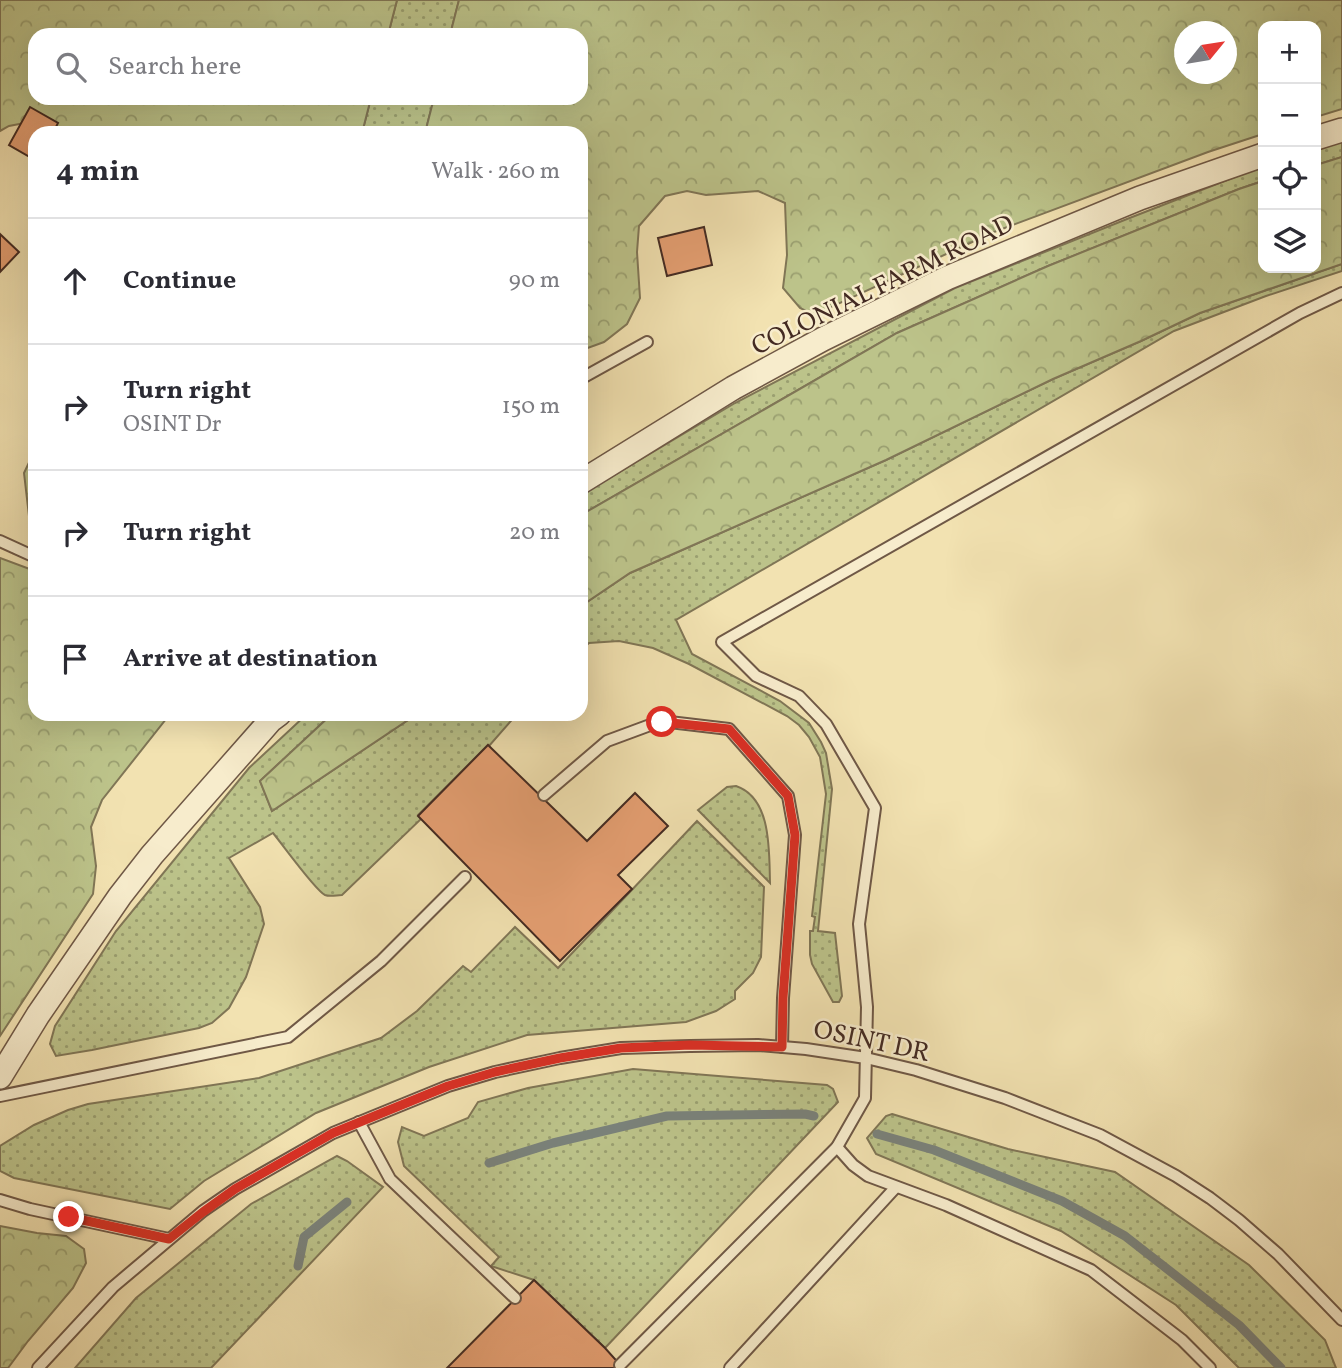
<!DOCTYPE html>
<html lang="en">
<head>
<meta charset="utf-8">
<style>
	:root { --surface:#fff; --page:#f7f7f7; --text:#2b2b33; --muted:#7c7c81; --line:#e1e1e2 }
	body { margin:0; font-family:Vollkorn,serif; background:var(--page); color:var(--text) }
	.controls { position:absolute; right:21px; top:21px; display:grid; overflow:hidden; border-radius:14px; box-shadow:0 7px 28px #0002 }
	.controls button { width:63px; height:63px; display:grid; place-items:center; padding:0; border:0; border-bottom:2px solid var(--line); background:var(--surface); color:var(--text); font:35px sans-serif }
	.compass { position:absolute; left:1174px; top:21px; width:63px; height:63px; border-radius:50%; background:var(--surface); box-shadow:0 7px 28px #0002; rotate:60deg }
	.stop { position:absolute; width:21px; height:21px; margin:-16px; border:5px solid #d93025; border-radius:50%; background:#fff }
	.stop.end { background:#d93025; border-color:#fff; box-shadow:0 2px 7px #0008 }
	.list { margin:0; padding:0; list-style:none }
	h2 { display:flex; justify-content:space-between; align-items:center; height:91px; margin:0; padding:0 28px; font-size:30px }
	h2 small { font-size:23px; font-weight:400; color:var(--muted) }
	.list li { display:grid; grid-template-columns:46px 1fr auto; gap:21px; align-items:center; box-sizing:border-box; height:126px; padding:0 28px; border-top:2px solid var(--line) }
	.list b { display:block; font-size:26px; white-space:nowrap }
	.list p { margin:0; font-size:23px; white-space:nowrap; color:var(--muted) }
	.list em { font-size:23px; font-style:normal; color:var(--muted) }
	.icon { flex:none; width:38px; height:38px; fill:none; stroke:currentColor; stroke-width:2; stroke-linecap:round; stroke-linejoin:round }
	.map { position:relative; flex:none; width:1342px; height:1368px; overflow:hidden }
	.search { position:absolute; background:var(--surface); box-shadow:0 7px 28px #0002; left:28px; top:28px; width:560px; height:77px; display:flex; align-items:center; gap:18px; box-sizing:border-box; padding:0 24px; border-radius:21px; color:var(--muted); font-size:26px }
	.panel { position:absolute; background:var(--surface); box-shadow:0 7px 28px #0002; left:28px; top:126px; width:560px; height:595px; border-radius:21px }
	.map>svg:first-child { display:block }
</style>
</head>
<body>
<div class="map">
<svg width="1342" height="1368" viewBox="0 0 1342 1368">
	<defs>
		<pattern id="grass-dots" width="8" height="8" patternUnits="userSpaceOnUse" patternTransform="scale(1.75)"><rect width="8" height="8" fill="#bcc38a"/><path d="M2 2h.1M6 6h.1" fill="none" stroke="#9a9f70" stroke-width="1.8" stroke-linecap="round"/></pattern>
		<pattern id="forest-crowns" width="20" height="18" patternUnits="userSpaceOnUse" patternTransform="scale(1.75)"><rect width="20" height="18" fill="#bcc38a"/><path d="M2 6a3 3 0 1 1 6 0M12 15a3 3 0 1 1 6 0" fill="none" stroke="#9a9f70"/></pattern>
	</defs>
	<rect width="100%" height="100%" fill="#f2e2b1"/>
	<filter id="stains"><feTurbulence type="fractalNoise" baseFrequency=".00286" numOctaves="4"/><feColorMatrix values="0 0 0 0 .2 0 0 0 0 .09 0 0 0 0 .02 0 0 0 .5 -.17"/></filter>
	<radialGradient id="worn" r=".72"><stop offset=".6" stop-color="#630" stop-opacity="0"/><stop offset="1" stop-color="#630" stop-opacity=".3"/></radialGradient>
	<!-- grass -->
	<g fill="url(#grass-dots)" stroke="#807656" stroke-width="2">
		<path d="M397,0H459L450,35H388Z"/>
		<path d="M371,98H434L425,133H362Z"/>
		<path d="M1342,141V157L1316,165V148Z"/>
		<path d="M1263,166V181L1239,189L1048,266L897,333L581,515V496L586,492L735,403L955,288L1127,219Z"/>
		<path d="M1342,264V271L1266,296L1174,331L676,620L692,654L780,701L809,723L821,742L826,753L832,789L818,931L835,933L842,996L839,1002H833L812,964L810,955V931H813L815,917L812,916L826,794L820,757L809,737L799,725L787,716L689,664L653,648L619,641L589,643L581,650V606L630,573L886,460L1053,379L1141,341L1200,313Z"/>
		<path d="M307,714H332L260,781L272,811L417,714H517L489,746L488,745L418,815L421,819L342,895C337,895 330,897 325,895C315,890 283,845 273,833L229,858L260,907L264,924L246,977L229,1008L212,1023L199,1028L92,1050L56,1056L50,1044L55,1026L116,931L249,768Z"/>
		<path d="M736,786C772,798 769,852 770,883L698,810L727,787Z"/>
		<path d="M697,821L764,887L761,957L753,973L735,991V999L716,1011L686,1022L527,1035L429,1067L316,1113L204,1181L170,1209L14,1178L0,1171V1146L34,1125L68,1110L88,1104L259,1078L381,1038L417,1011L463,966L471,972L515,927L558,968Z"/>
		<path d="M633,1069L827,1085L833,1089L838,1102L605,1348L534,1280L491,1266L499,1257L404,1166L398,1142L402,1127L424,1136L468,1118L478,1102L528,1088Z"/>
		<path d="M892,1114L1008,1149L1115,1172L1249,1265L1325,1340L1336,1368H1239L1176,1305L1061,1231L876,1154L867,1138L886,1116Z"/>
		<path d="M337,1156L347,1161L383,1187L211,1368H75L136,1298L251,1204Z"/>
	</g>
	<!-- forest -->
	<g fill="url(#forest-crowns)" stroke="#807656" stroke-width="2" fill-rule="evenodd">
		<path d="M0,0H397L388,35H35V98H371L362,133H53L40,120L9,126L0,131Z"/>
		<path d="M459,0H1342V109L1316,117V26H1263V134L1208,152L994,232L814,315L800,308L783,288L787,255L785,203L758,191L706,195L687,191L665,196L639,226L637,252L640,298L627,324L604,342L585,349L581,348V133H425L434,98H581V35H450ZM1184,32H1226V74H1184Z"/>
		<path d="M1342,157V264L1200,313L1141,341L1053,379L886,460L630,573L581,606V515L897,333L1048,266L1239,189L1263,181V268H1316V165Z"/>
		<path d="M35,450V521L29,516L24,473Z"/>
		<path d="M0,558L35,571V714H170L102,800L91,827L96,866L93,894L0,1036Z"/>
		<path d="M332,714H417L272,811L260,781Z"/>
		<path d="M0,1226L37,1233L66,1236L84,1249L86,1263L73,1288L28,1341L8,1368H0Z"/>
	</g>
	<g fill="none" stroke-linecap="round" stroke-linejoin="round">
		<!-- stream -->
		<g stroke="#7a827b" stroke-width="9">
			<path d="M877,1134L934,1150L1062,1201L1125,1236L1239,1325L1281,1368"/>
			<path d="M489,1163L553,1143L667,1116L805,1114L814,1116"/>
			<path d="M298,1266L304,1237L347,1202"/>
		</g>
	</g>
	<!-- building -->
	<g fill="#e59f72" stroke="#432a22" stroke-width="2">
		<path d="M30,107L58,123L53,133H35V160L9,145Z"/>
		<path d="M704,227L712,265L667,276L658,238Z"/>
		<path d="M0,234L19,252L0,272Z"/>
		<path d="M488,745L587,841L635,793L668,826L618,875L632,889L560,961L418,816Z"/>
		<path d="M534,1280L605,1348L623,1368H447Z"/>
	</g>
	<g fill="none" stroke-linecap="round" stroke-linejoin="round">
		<defs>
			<g id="service">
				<path d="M581,376L584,377L647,342"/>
				<path d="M0,541L35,557"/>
				<path d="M544,795L607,741L661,721L729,729L788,796L795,835L783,998L782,1047"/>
				<path d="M0,1096L288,1037L381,961L465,877"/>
				<path d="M359,1122L390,1179L515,1298"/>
				<path d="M837,1147L853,1165L868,1176L946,1205L1091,1270L1182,1340L1210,1368"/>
				<path d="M0,1200L30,1209L169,1239"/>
				<path d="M620,1365L837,1147L865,1098L867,1007L859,924L875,808L826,724L799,696L756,676L722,642L1300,313L1342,293"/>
				<path d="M38,1368L113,1287L203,1211L235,1189L333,1133L448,1086L495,1072L560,1058L621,1048L690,1046L758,1045L806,1049L866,1058L916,1070L1005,1098L1100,1135L1176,1176L1210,1198L1239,1220L1278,1254L1342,1320"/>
				<path d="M730,1368L896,1187"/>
			</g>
			<g id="minor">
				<path d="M1316,138L1342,130"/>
				<path d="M581,482L733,388L823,339L947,278L1140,198L1263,155"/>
				<path d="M0,1077L38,1015L120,896L152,855L271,720L279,714"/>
			</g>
		</defs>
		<!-- service casing -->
		<use href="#service" stroke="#6f5846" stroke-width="14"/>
		<!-- minor casing -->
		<use href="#minor" stroke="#6f5846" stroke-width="26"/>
		<!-- service -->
		<use href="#service" stroke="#f7eccc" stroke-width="10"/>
		<!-- minor -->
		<use href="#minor" stroke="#f7eccc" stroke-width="23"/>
	</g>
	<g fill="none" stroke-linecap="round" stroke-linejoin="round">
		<!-- route -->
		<path stroke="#d93025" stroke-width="9" d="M69,1217L169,1239L203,1212L235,1189L333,1133L448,1086L495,1072L560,1058L621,1048L690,1045L782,1047L783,998L795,835L788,796L729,729L662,722"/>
	</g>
	<g text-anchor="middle" stroke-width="5" stroke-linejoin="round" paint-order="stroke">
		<!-- street labels -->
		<g font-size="26" fill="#432a22" stroke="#f7eccc">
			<text transform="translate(882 284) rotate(-26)" y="9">COLONIAL FARM ROAD</text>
			<text transform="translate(872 1040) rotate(12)" y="9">OSINT DR</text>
		</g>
	</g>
	<rect width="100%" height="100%" filter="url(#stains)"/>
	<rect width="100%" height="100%" fill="url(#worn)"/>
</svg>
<div class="controls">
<button>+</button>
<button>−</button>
<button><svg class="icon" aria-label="locate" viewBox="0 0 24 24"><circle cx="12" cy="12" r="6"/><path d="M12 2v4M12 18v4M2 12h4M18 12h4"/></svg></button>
<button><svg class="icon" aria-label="layers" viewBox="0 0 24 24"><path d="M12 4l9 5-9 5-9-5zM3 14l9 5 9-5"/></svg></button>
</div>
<svg class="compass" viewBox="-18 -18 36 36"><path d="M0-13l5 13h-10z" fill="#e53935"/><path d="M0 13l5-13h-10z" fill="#7c7c81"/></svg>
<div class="stop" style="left:662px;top:722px"></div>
<div class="stop end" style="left:69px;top:1217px"></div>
<div class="search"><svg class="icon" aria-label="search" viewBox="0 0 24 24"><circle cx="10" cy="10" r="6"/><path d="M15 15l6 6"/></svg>Search here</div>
<section class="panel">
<h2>4 min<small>Walk · 260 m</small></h2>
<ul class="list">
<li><svg class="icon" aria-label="ahead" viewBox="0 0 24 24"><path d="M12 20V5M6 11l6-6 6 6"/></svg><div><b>Continue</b></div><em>90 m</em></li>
<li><svg class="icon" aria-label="right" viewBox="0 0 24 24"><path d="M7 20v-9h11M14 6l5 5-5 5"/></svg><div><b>Turn right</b><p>OSINT Dr</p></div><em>150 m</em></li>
<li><svg class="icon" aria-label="right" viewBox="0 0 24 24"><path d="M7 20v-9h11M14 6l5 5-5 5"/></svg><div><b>Turn right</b></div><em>20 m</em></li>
<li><svg class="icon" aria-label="arrive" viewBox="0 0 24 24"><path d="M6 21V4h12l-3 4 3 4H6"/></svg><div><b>Arrive at destination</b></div></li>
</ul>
</section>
</div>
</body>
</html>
